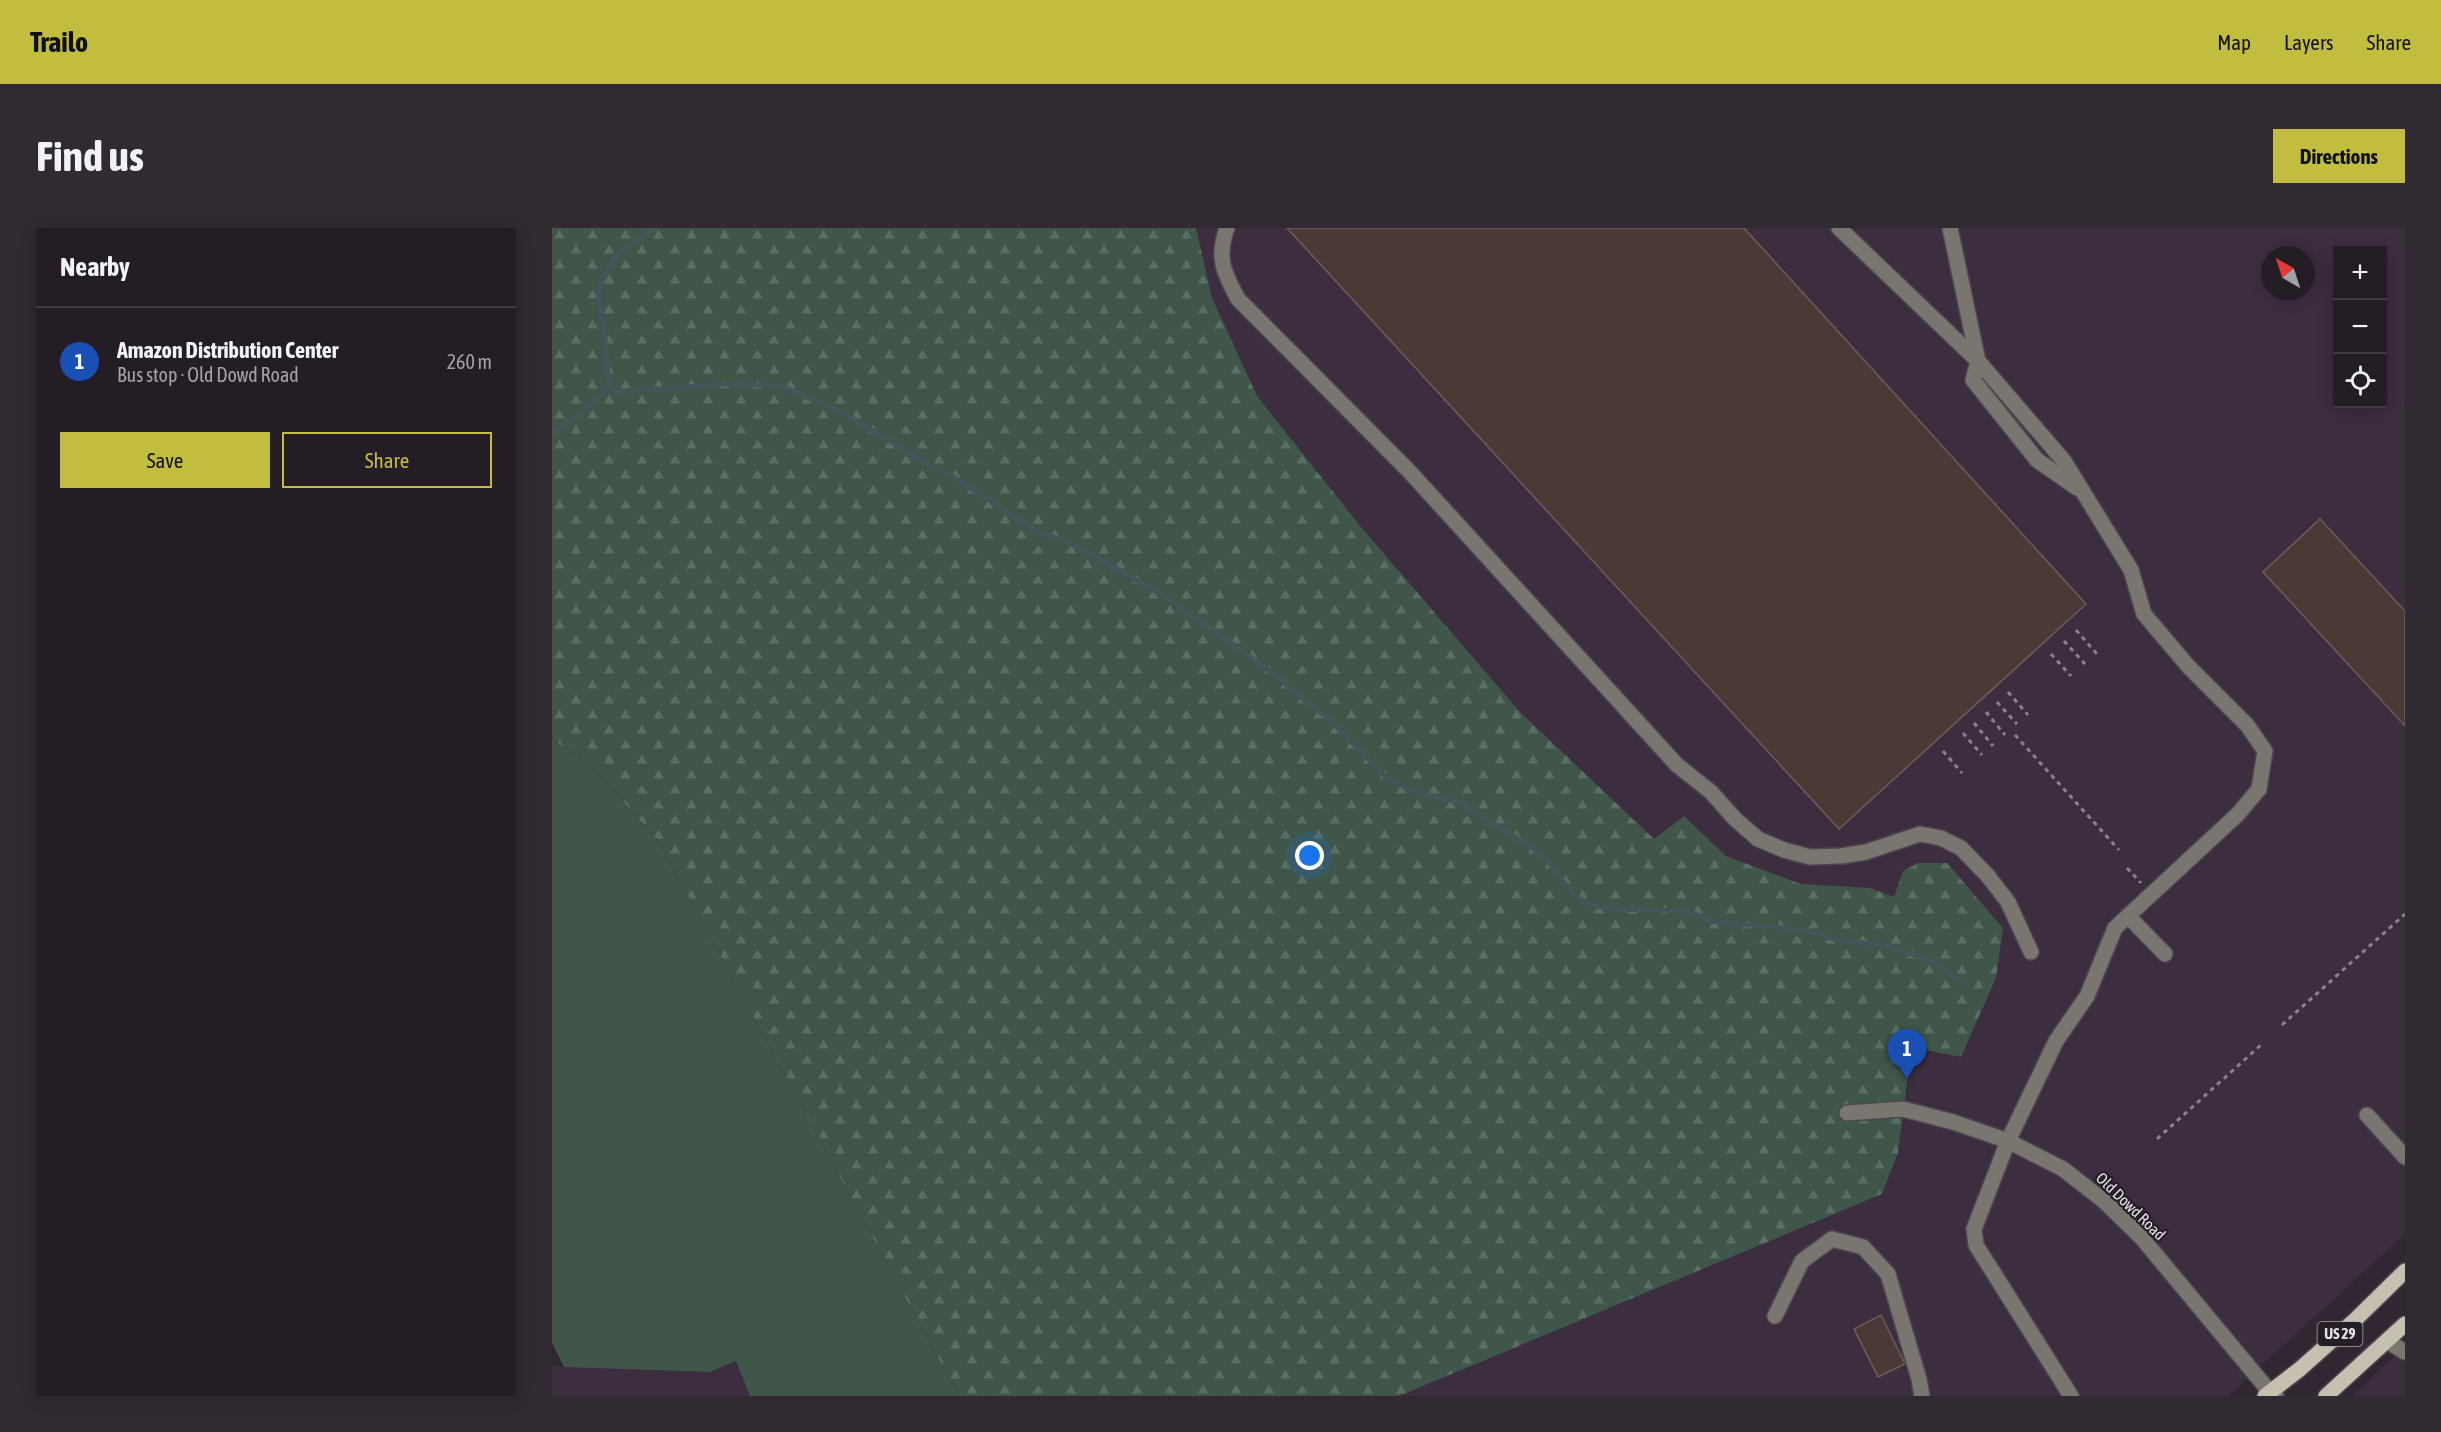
<!DOCTYPE html>
<html lang="en">
<head>
<meta charset="utf-8">
<style>
	:root { --surface:#251d26; --page:#312a32; --text:#f1f3f6; --muted:#a3a2a7; --line:#423b43; --accent:#c2bd3f }
	body { margin:0; font-family:"Asap Condensed",sans-serif; background:var(--page); color:var(--text) }
	.controls { position:absolute; right:18px; top:18px; display:grid; overflow:hidden; border-radius:0px; box-shadow:0 3px 15px #0003 }
	.controls button { width:54px; height:54px; display:grid; place-items:center; padding:0; border:0; border-bottom:2px solid var(--line); background:var(--surface); color:var(--text); font:30px sans-serif }
	.compass { position:absolute; left:1709px; top:18px; width:54px; height:54px; border-radius:50%; background:var(--surface); box-shadow:0 3px 15px #0003; rotate:321deg }
	.you { position:absolute; left:758px; top:628px; width:21px; height:21px; margin:-15px; border:4px solid #fff; border-radius:50%; background:#1a73e8; box-shadow:0 0 0 9px #1a73e833 }
	.badge { display:grid; place-items:center; width:39px; height:39px; border-radius:50%; background:var(--accent); color:#fff; font-size:20px; font-weight:700 }
	.pin { position:absolute; translate:-50% -50px; filter:drop-shadow(0 2px 3px #0008) }
	.pin::after { content:''; position:absolute; top:32px; width:21px; height:18px; background:inherit; clip-path:polygon(0 0,100% 0,50% 100%) }
	.list { margin:0; padding:0; list-style:none }
	h2 { display:flex; justify-content:space-between; align-items:center; height:78px; margin:0; padding:0 24px; font-size:26px }
	h2 small { font-size:20px; font-weight:400; color:var(--muted) }
	.list li { display:grid; grid-template-columns:39px 1fr auto; gap:18px; align-items:center; box-sizing:border-box; height:108px; padding:0 24px; border-top:2px solid var(--line) }
	.list b { display:block; font-size:22px; white-space:nowrap }
	.list p { margin:0; font-size:20px; white-space:nowrap; color:var(--muted) }
	.list em { font-size:20px; font-style:normal; color:var(--muted) }
	.actions { display:flex; gap:12px; padding:18px 24px }
	.actions a { flex:1; padding:14px 0; border:2px solid var(--accent); border-radius:0px; text-align:center; font-size:21px; color:var(--accent) }
	.actions .main { background:var(--accent); color:#111 }
	.icon { flex:none; width:33px; height:33px; fill:none; stroke:currentColor; stroke-width:2; stroke-linecap:round; stroke-linejoin:round }
	.map { position:relative; flex:none; width:1853px; height:1168px; overflow:hidden; border-radius:0px }
	header { display:flex; align-items:center; gap:36px; box-sizing:border-box; height:84px; padding:0 30px; background:var(--accent); color:#111 }
	header strong { font-size:28px }
	nav { display:flex; gap:33px; margin-inline-start:auto; font-size:21px }
	.intro { display:flex; align-items:center; justify-content:space-between; box-sizing:border-box; height:144px; padding:0 36px }
	h1 { margin:0; font-size:42px }
	.button { padding:15px 27px; border-radius:0px; background:var(--accent); color:#111; font-size:21px; font-weight:700 }
	main { display:flex; gap:36px; padding:0 36px }
	aside { flex:1; background:var(--surface); border-radius:0px; box-shadow:0 3px 15px #0003 }
	.map>svg:first-child { display:block }
</style>
</head>
<body>
<header>
<strong>Trailo</strong>
<nav><a>Map</a><a>Layers</a><a>Share</a></nav>
</header>
<div class="intro"><h1>Find us</h1><a class="button">Directions</a></div>
<main>
<aside>
<h2>Nearby<small></small></h2>
<ul class="list">
<li><span class="badge" style="background:#1a4fb4">1</span><div><b>Amazon Distribution Center</b><p>Bus stop · Old Dowd Road</p></div><em>260 m</em></li>
</ul>
<div class="actions"><a class="main">Save</a><a>Share</a></div>
</aside>
<div class="map">
<svg width="1853" height="1168" viewBox="0 0 1853 1168">
	<defs>
		<pattern id="forest-firs" width="22" height="20" patternUnits="userSpaceOnUse" patternTransform="scale(1.5)"><rect width="22" height="20" fill="#3f5649"/><path d="M5 1l3.5 6h-7zM16 11l3.5 6h-7z" fill="#5b6e63"/></pattern>
	</defs>
	<rect width="100%" height="100%" fill="#312733"/>
	<!-- built -->
	<g fill="#3c2d3f" fill-rule="evenodd">
		<path d="M528,0H1853V1006L1676,1168H847L1330,966L1346,925L1355,864L1364,754L73,238ZM1786,22H1830V176H1786ZM1718,27H1754V63H1718Z"/>
		<path d="M1853,1119V1168H1800Z"/>
		<path d="M184,1133L198,1168H0V1138L158,1144Z"/>
	</g>
	<!-- grass -->
	<path fill="#3f5649" d="M0,511L40,538L106,613L407,1168H198L184,1133L158,1144L12,1139L0,1115Z"/>
	<!-- forest -->
	<path fill="url(#forest-firs)" d="M0,0H644L660,70L705,168L809,299L967,483L1102,611L1132,588L1174,628L1249,656L1318,660L1342,669L1351,643L1366,635H1395L1451,700L1444,750L1409,829L1374,822L1358,833L1346,925L1330,966L847,1168H407L106,613L40,538L0,511Z"/>
	<g fill="none" stroke-linecap="round" stroke-linejoin="round">
		<!-- stream -->
		<g stroke="#465559" stroke-width="5">
			<path d="M57,158L66,165L88,161H115L166,156L227,157L289,184L382,239L400,248L481,301L526,319L612,368L729,451L737,460L776,490L837,552L876,568L914,575L913,579L981,620L989,629L995,632C1004,644 1013,658 1024,668C1052,694 1129,670 1157,693L1251,702L1290,713L1332,717L1378,732L1412,754"/>
			<path d="M57,158L53,111L46,66L51,49L65,26L103,0"/>
			<path d="M0,205L29,185L57,158"/>
		</g>
	</g>
	<!-- building -->
	<g fill="#4b3936" stroke="#705d59" stroke-width="1.5">
		<path d="M735,0H1192L1534,376L1287,601Z"/>
		<path d="M1768,291L1853,383V498L1711,344Z"/>
		<path d="M1329,1087L1353,1136L1326,1149L1302,1101Z"/>
	</g>
	<g fill="none" stroke-linecap="round" stroke-linejoin="round">
		<defs>
			<g id="minor">
				<path d="M675,0C664,30 672,45 686,71L857,243L1125,537L1159,564L1183,591L1206,611L1232,622L1258,629L1289,628L1314,624L1368,606L1389,610L1409,620L1436,648L1456,674L1479,724"/>
				<path d="M1287,0L1426,133L1512,233L1579,342L1592,386L1636,438L1695,497L1713,523L1707,561L1686,586L1563,700L1535,768L1504,813L1456,913L1422,1001L1424,1017L1519,1168"/>
				<path d="M1398,0L1426,133L1421,152L1485,232L1525,260"/>
				<path d="M1576,688L1613,726"/>
				<path d="M1295,885L1351,881L1401,894L1456,913L1511,941L1552,973L1589,1009L1718,1164L1724,1168"/>
				<path d="M1815,887L1853,929"/>
				<path d="M1223,1088L1250,1033L1280,1011L1311,1019L1336,1046L1367,1151L1370,1168"/>
				<path d="M1835,1113L1853,1124"/>
			</g>
			<g id="major">
				<path d="M1713,1168L1748,1141L1803,1092L1853,1043"/>
				<path d="M1774,1168L1853,1096"/>
			</g>
		</defs>
		<!-- minor casing -->
		<use href="#minor" stroke="#4e4550" stroke-width="18"/>
		<!-- major casing -->
		<use href="#major" stroke="#4e4550" stroke-width="18"/>
		<!-- path -->
		<g stroke="#8b828c" stroke-width="3" stroke-dasharray="4.5 4.5" stroke-linecap="butt">
			<path d="M1524,402L1545,426L1542,428"/>
			<path d="M1512,413L1533,436"/>
			<path d="M1499,426L1519,448"/>
			<path d="M1456,464L1476,487"/>
			<path d="M1445,474L1465,496"/>
			<path d="M1434,484L1453,507"/>
			<path d="M1422,495L1441,518"/>
			<path d="M1411,505L1430,527"/>
			<path d="M1463,507L1567,622"/>
			<path d="M1391,523L1410,545"/>
			<path d="M1575,640L1589,655"/>
			<path d="M1730,797L1853,686"/>
			<path d="M1605,911L1710,816"/>
		</g>
		<!-- minor -->
		<use href="#minor" stroke="#78766e" stroke-width="15"/>
		<!-- major -->
		<use href="#major" stroke="#c5c0b0" stroke-width="15"/>
	</g>
	<g text-anchor="middle" stroke-width="4.5" stroke-linejoin="round" paint-order="stroke">
		<!-- shield labels -->
		<rect fill="#271d29" stroke="#aea6af" stroke-width="1.5" x="1765.5" y="1094" width="45" height="24" rx="4.5"/>
		<g font-size="15" font-weight="bold" fill="#e8e1e9">
			<text x="1788" y="1111">US 29</text>
		</g>
		<!-- street labels -->
		<g font-size="16" fill="#e8e1e9" stroke="#271d29">
			<text transform="translate(1579 978) rotate(44)" y="6">Old Dowd Road</text>
		</g>
	</g>
</svg>
<div class="controls">
<button>+</button>
<button>−</button>
<button><svg class="icon" aria-label="locate" viewBox="0 0 24 24"><circle cx="12" cy="12" r="6"/><path d="M12 2v4M12 18v4M2 12h4M18 12h4"/></svg></button>
</div>
<svg class="compass" viewBox="-18 -18 36 36"><path d="M0-13l5 13h-10z" fill="#e53935"/><path d="M0 13l5-13h-10z" fill="#a3a2a7"/></svg>
<div class="you"></div>
<div class="pin badge" style="left:1355px;top:851px;background:#1a4fb4">1</div>
</div>
</main>
</body>
</html>
